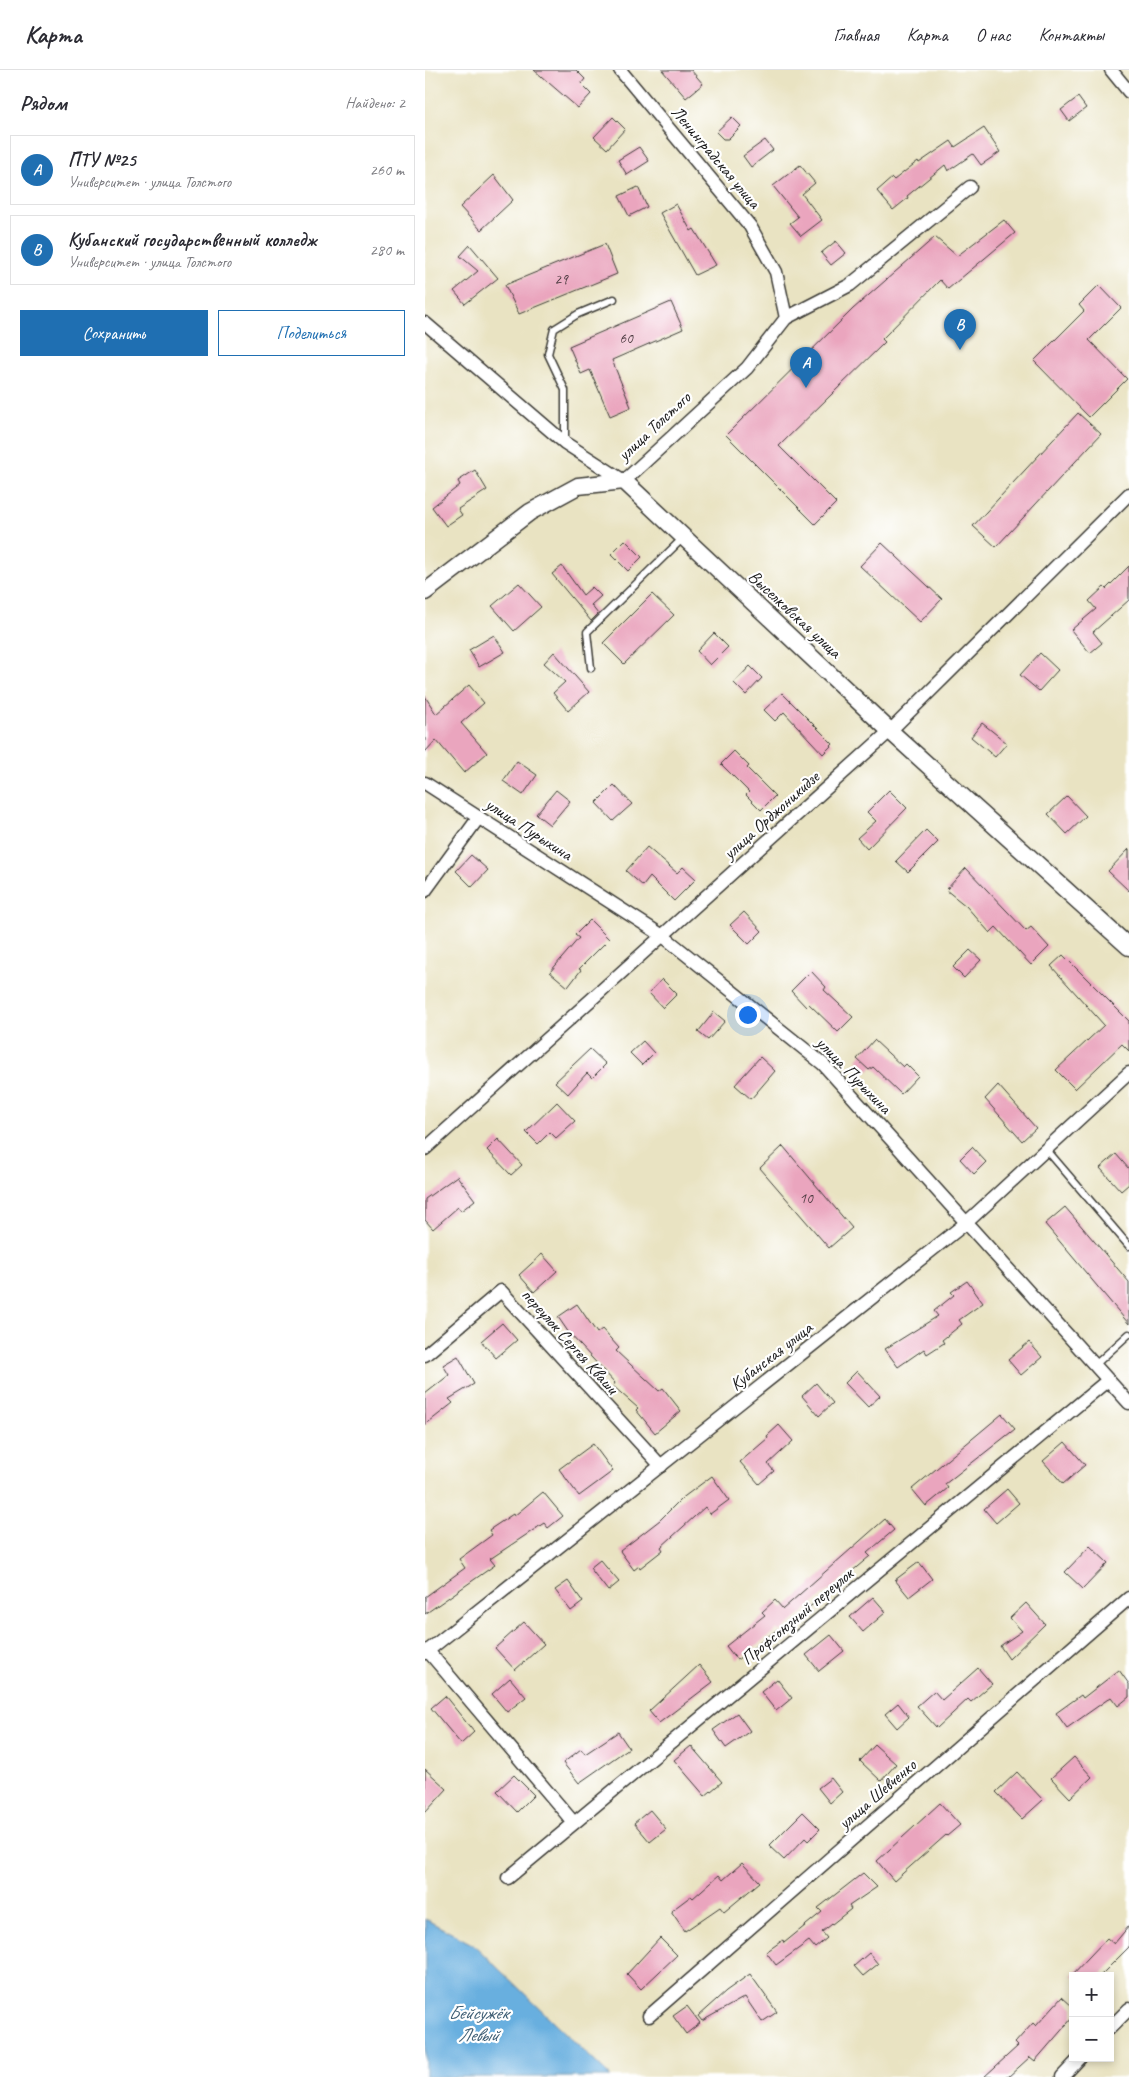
<!DOCTYPE html>
<html lang="ru">
<head>
<meta charset="utf-8">
<style>
	:root { --surface:#fff; --page:#f7f7f7; --text:#2b2b33; --muted:#7c7c81; --line:#e1e1e2; --accent:#1f6fb2 }
	body { margin:0; font-family:Caveat,sans-serif; background:var(--page); color:var(--text) }
	.controls { position:absolute; right:15px; bottom:15px; display:grid; overflow:hidden; border-radius:0px; box-shadow:0 2px 8px #0003 }
	.controls button { width:45px; height:45px; display:grid; place-items:center; padding:0; border:0; border-bottom:1px solid var(--line); background:var(--surface); color:var(--text); font:25px sans-serif }
	.you { position:absolute; left:322px; top:944px; width:18px; height:18px; margin:-12px; border:4px solid #fff; border-radius:50%; background:#1a73e8; box-shadow:0 0 0 8px #1a73e833 }
	.badge { display:grid; place-items:center; width:32px; height:32px; border-radius:50%; background:var(--accent); color:#fff; font-size:16px; font-weight:700 }
	.pin { position:absolute; translate:-50% -41px; filter:drop-shadow(0 1px 2px #0008) }
	.pin::after { content:''; position:absolute; top:26px; width:18px; height:15px; background:inherit; clip-path:polygon(0 0,100% 0,50% 100%) }
	.list { margin:0; padding:0; list-style:none }
	h2 { display:flex; justify-content:space-between; align-items:center; height:65px; margin:0; padding:0 20px; font-size:21px }
	h2 small { font-size:16px; font-weight:400; color:var(--muted) }
	.list li { display:grid; grid-template-columns:32px 1fr auto; gap:15px; align-items:center; box-sizing:border-box; height:70px; margin:0 10px 10px; padding:0 10px; border:1px solid var(--line); border-radius:0px }
	.list b { display:block; font-size:19px; white-space:nowrap }
	.list p { margin:0; font-size:16px; white-space:nowrap; color:var(--muted) }
	.list em { font-size:16px; font-style:normal; color:var(--muted) }
	.actions { display:flex; gap:10px; padding:15px 20px }
	.actions a { flex:1; padding:11px 0; border:1px solid var(--accent); border-radius:0px; text-align:center; font-size:18px; color:var(--accent) }
	.actions .main { background:var(--accent); color:#fff }
	.map { position:relative; flex:none; width:704px; height:2007px; overflow:hidden }
	header { display:flex; align-items:center; gap:30px; box-sizing:border-box; height:70px; padding:0 25px; background:var(--surface); border-bottom:1px solid var(--line) }
	header strong { font-size:24px }
	nav { display:flex; gap:28px; margin-inline-start:auto; font-size:18px }
	main { display:flex }
	aside { flex:1; background:var(--surface) }
	.map>svg:first-child { display:block }
</style>
</head>
<body>
<header>
<strong>Карта</strong>
<nav><a>Главная</a><a>Карта</a><a>О нас</a><a>Контакты</a></nav>
</header>
<main>
<aside>
<h2>Рядом<small>Найдено: 2</small></h2>
<ul class="list">
<li><span class="badge">A</span><div><b>ПТУ №25</b><p>Университет · улица Толстого</p></div><em>260 m</em></li>
<li><span class="badge">B</span><div><b>Кубанский государственный колледж</b><p>Университет · улица Толстого</p></div><em>280 m</em></li>
</ul>
<div class="actions"><a class="main">Сохранить</a><a>Поделиться</a></div>
</aside>
<div class="map">
<svg width="704" height="2007" viewBox="0 0 704 2007">
	<rect width="100%" height="100%" fill="#fff"/>
	<filter id="ink" filterUnits="userSpaceOnUse"><feTurbulence type="fractalNoise" baseFrequency=".02" numOctaves="2"/><feDisplacementMap in="SourceGraphic" scale="10" xChannelSelector="R" yChannelSelector="G"/><feConvolveMatrix kernelMatrix="1 2 1 2 8 2 1 2 1" color-interpolation-filters="sRGB"/></filter>
	<filter id="wash" filterUnits="userSpaceOnUse"><feTurbulence type="fractalNoise" baseFrequency=".0096" numOctaves="4" result="noise"/><feDisplacementMap in="SourceGraphic" scale="20" xChannelSelector="R" yChannelSelector="G"/><feGaussianBlur stdDeviation="1.12" result="paint"/><feColorMatrix in="noise" values="0 0 0 0 0 0 0 0 0 0 0 0 0 0 0 0 0 1.4 0 .05"/><feComposite in="paint" operator="in"/></filter>
	<g filter="url(#wash)">
		<rect width="100%" height="100%" fill="#e9e3c2"/>
		<!-- water -->
		<path fill="#68afdf" stroke="#42667e" d="M0,1849L49,1875L186,2007H0Z"/>
		<g id="blocks">
			<!-- building -->
			<g fill="#eaa5be">
				<path d="M109,0H151L160,9L156,14L166,24L153,38Z"/>
				<path d="M237,0H266L278,14L261,28Z"/>
				<path d="M653,27L661,38L644,51L636,40Z"/>
				<path d="M188,47L200,59L182,79L169,67Z"/>
				<path d="M307,47L316,56L303,69H298L291,62Z"/>
				<path d="M559,58L575,82L556,95L548,84L523,101L520,95L482,126L483,128L468,140L452,121L467,108L469,110L493,91L494,93L526,71L530,77Z"/>
				<path d="M340,70L348,80L326,97L318,86Z"/>
				<path d="M214,77L224,91L202,105L193,90Z"/>
				<path d="M375,95L390,113L377,124L397,150L376,166L365,153L373,147L348,116Z"/>
				<path d="M69,105L88,130L56,160L35,137Z"/>
				<path d="M213,117L222,137L204,146L194,126Z"/>
				<path d="M251,134L266,161L269,159L291,195L270,205L235,143Z"/>
				<path d="M579,150L590,163L523,219L515,210L457,269L460,272L354,376L411,433L390,454L301,365L428,239L510,167L532,186Z"/>
				<path d="M411,171L421,183L406,195L396,183Z"/>
				<path d="M180,174L192,204L94,244L80,215Z"/>
				<path d="M45,175L73,208L40,234L29,221L53,201L35,186Z"/>
				<path d="M674,215L696,238L664,270L702,309L664,347L609,291L659,241L654,235Z"/>
				<path d="M246,232L258,259L187,290L206,337L185,346L165,300L156,304L144,276Z"/>
				<path d="M653,343L676,364L571,477L548,456Z"/>
				<path d="M50,400L62,420L33,439L37,445L21,456L7,437L35,415L33,411Z"/>
				<path d="M200,470L217,487L203,501L186,484Z"/>
				<path d="M457,473L517,529L495,552L435,496Z"/>
				<path d="M137,496L158,525L167,517L176,526L166,535L173,544L166,551L127,504Z"/>
				<path d="M704,496V530L668,562L677,573L665,583L646,560L671,539L664,531L679,517L681,519Z"/>
				<path d="M94,513L116,537L89,561L67,536Z"/>
				<path d="M227,524L249,545L199,594L178,573Z"/>
				<path d="M289,563L303,577L285,595L272,581Z"/>
				<path d="M69,565L80,582L54,597L44,580Z"/>
				<path d="M129,582L164,622L143,641L128,623L140,612L119,593Z"/>
				<path d="M615,583L633,600L614,621L595,605Z"/>
				<path d="M325,596L337,608L321,625L309,613Z"/>
				<path d="M44,615L59,633L36,653L62,683L39,703L11,670L0,682V626L11,644Z"/>
				<path d="M357,623L408,674L398,684L359,642L350,651L339,640Z"/>
				<path d="M557,653L582,673L570,687L546,667Z"/>
				<path d="M309,681L324,696L322,698L350,726L336,740L321,725L324,722L296,694Z"/>
				<path d="M92,691L112,705L98,725L78,711Z"/>
				<path d="M189,715L207,734L188,751L171,733Z"/>
				<path d="M131,720L145,731L125,755L111,744Z"/>
				<path d="M464,720L482,738L442,779L432,768L451,751L442,742Z"/>
				<path d="M642,726L661,746L642,764L623,744Z"/>
				<path d="M501,760L513,772L483,802L471,791Z"/>
				<path d="M222,777L252,803L258,797L271,809L249,831L225,807L218,816L201,801Z"/>
				<path d="M704,779V821L683,801Z"/>
				<path d="M46,785L63,800L47,817L31,801Z"/>
				<path d="M541,798L601,861L606,857L624,877L606,895L571,857L565,863L541,836L521,820Z"/>
				<path d="M319,842L337,861L324,874L305,855Z"/>
				<path d="M165,850L184,869L154,899L156,900L143,917L125,902L154,868L150,865Z"/>
				<path d="M545,880L556,890L539,908L528,897Z"/>
				<path d="M638,885L704,951V981L697,974L650,1019L631,1000L679,955L626,896Z"/>
				<path d="M386,901L401,917L399,920L428,947L413,962L384,934L381,937L366,921Z"/>
				<path d="M237,909L252,924L238,938L224,923Z"/>
				<path d="M289,942L300,951L283,970L273,962Z"/>
				<path d="M449,970L478,997L481,994L493,1006L476,1024L448,997L444,1000L432,989Z"/>
				<path d="M218,971L229,983L217,995L205,983Z"/>
				<path d="M165,979L181,994L167,1008L162,1003L143,1024L130,1012Z"/>
				<path d="M335,987L350,1001L326,1029L310,1015Z"/>
				<path d="M573,1015L611,1058L597,1071L560,1029Z"/>
				<path d="M132,1032L150,1051L131,1068L125,1062L113,1074L101,1062Z"/>
				<path d="M73,1069L97,1095L86,1105L62,1080Z"/>
				<path d="M358,1076L427,1158L404,1178L335,1098Z"/>
				<path d="M547,1077L561,1092L549,1104L535,1089Z"/>
				<path d="M691,1084L704,1099V1114L696,1121L675,1098Z"/>
				<path d="M32,1106L50,1130L36,1141L33,1137L8,1159L0,1150V1129Z"/>
				<path d="M640,1137L704,1212V1254L620,1154Z"/>
				<path d="M117,1184L132,1201L109,1222L94,1205Z"/>
				<path d="M542,1211L558,1233L534,1250L537,1254L517,1270L519,1273L502,1284L499,1279L473,1297L460,1279L513,1246L509,1241L529,1225L526,1222Z"/>
				<path d="M152,1234L172,1263L177,1259L194,1278L191,1281L234,1321L238,1318L256,1341L230,1363L211,1340L213,1338L188,1316L190,1313L144,1263L133,1247Z"/>
				<path d="M77,1253L92,1270L71,1288L56,1271Z"/>
				<path d="M604,1272L617,1287L596,1305L583,1290Z"/>
				<path d="M33,1286L49,1314L24,1329L28,1333L0,1355V1324L24,1305L18,1295Z"/>
				<path d="M432,1301L455,1326L443,1337L420,1313Z"/>
				<path d="M391,1313L408,1333L394,1346L377,1326Z"/>
				<path d="M577,1344L590,1359L520,1414L523,1418L501,1436L487,1419Z"/>
				<path d="M354,1355L368,1371L343,1394L349,1401L334,1414L315,1392L343,1368L342,1366Z"/>
				<path d="M640,1372L660,1395L638,1414L618,1391Z"/>
				<path d="M168,1374L188,1401L154,1426L134,1399Z"/>
				<path d="M287,1406L304,1430L285,1444L280,1437L236,1477L238,1480L215,1498L214,1496L209,1500L195,1481L235,1450L256,1429Z"/>
				<path d="M582,1419L594,1433L571,1453L559,1439Z"/>
				<path d="M118,1422L138,1446L123,1458L119,1453L65,1489L70,1495L0,1544V1527L40,1498L34,1489L67,1465L64,1460L88,1444L89,1446Z"/>
				<path d="M460,1449L469,1460L442,1483L445,1486L355,1562L353,1559L312,1590L301,1576L340,1545L337,1542L350,1530L358,1539Z"/>
				<path d="M665,1476L683,1493L658,1519L640,1502Z"/>
				<path d="M175,1490L194,1512L183,1521L165,1498Z"/>
				<path d="M494,1492L507,1509L484,1527L470,1510Z"/>
				<path d="M143,1511L158,1532L146,1541L130,1520Z"/>
				<path d="M448,1527L461,1542L438,1562L425,1547Z"/>
				<path d="M601,1533L620,1554L584,1589L575,1576L597,1561L585,1548Z"/>
				<path d="M99,1552L119,1574L90,1600L70,1578Z"/>
				<path d="M406,1565L419,1581L394,1601L381,1585Z"/>
				<path d="M274,1595L288,1612L234,1653L224,1641Z"/>
				<path d="M553,1598L567,1614L546,1632L543,1629L512,1658L492,1636L509,1621L517,1630Z"/>
				<path d="M694,1600L704,1614V1627L693,1636L686,1627L642,1658L631,1643L656,1625L658,1628Z"/>
				<path d="M85,1608L101,1627L82,1642L67,1624Z"/>
				<path d="M352,1609L367,1628L351,1641L336,1622Z"/>
				<path d="M20,1626L49,1662L36,1674L6,1638Z"/>
				<path d="M473,1633L484,1647L472,1658L460,1644Z"/>
				<path d="M312,1643L325,1661L301,1678L288,1660Z"/>
				<path d="M193,1662L204,1678L154,1713L138,1693L156,1679L160,1684Z"/>
				<path d="M450,1675L471,1694L456,1711L435,1691Z"/>
				<path d="M266,1676L297,1712L280,1726L249,1690Z"/>
				<path d="M649,1687L667,1707L645,1728L626,1708Z"/>
				<path d="M0,1699L22,1719L0,1743Z"/>
				<path d="M592,1702L618,1730L597,1749L571,1722Z"/>
				<path d="M89,1705L109,1725L92,1742L72,1721Z"/>
				<path d="M406,1708L417,1722L405,1733L393,1718Z"/>
				<path d="M515,1733L535,1755L522,1766L521,1765L469,1811L452,1791Z"/>
				<path d="M225,1740L241,1759L225,1772L209,1753Z"/>
				<path d="M378,1742L395,1759L383,1771L380,1768L359,1790L344,1776Z"/>
				<path d="M317,1793L335,1812L299,1842L295,1837L260,1861L246,1841L266,1826L268,1828L294,1805L298,1810Z"/>
				<path d="M438,1803L452,1817L424,1836L426,1839L397,1862L402,1868L390,1878L384,1871L351,1895L341,1882L358,1870L359,1873L397,1842L393,1838Z"/>
				<path d="M704,1856V1877L675,1906H646L682,1868L689,1874Z"/>
				<path d="M235,1868L252,1885L216,1919L202,1904Z"/>
				<path d="M444,1883L453,1894L438,1906L429,1896Z"/>
				<path d="M325,1904L352,1942L337,1952L320,1927L277,1951L273,1946L301,1921Z"/>
				<path d="M637,1927L648,1937V1947L610,1991L605,1987L583,2007H559L593,1976L590,1973L608,1953L611,1956Z"/>
				<path d="M262,1936L275,1953L261,1964L248,1946Z"/>
			</g>
		</g>
	</g>
	<g filter="url(#ink)">
		<use href="#blocks" fill-opacity="0" stroke="#3b3a35" stroke-width="1"/>
		<g fill="none" stroke-linecap="round" stroke-linejoin="round">
			<defs>
				<g id="service">
					<path d="M140,371V320L123,284L129,259L153,244L189,229"/>
					<path d="M166,598L162,562L258,468"/>
					<path d="M621,1079L704,1176"/>
					<path d="M670,1295L704,1264"/>
				</g>
				<g id="minor">
					<path d="M686,0L704,22"/>
					<path d="M361,248L425,215L545,117"/>
					<path d="M0,253L140,373L199,411L322,298L361,248L351,202L325,156L195,0"/>
					<path d="M0,713L238,866L398,994L704,1333"/>
					<path d="M0,821L54,747"/>
					<path d="M0,1079L465,661L704,424"/>
					<path d="M0,1285L76,1221L236,1396"/>
					<path d="M3,1581L149,1753"/>
					<path d="M0,1583L541,1153L704,1003"/>
					<path d="M83,1808L683,1310"/>
					<path d="M224,1946L704,1528"/>
					<path d="M685,1958L704,1939"/>
					<path d="M637,2007L655,1988"/>
				</g>
				<path id="tertiary" d="M0,522L105,442L153,416L199,411L465,661L704,877"/>
			</defs>
			<!-- service casing -->
			<use href="#service" stroke="#3b3a35" stroke-width="9"/>
			<!-- minor casing -->
			<use href="#minor" stroke="#3b3a35" stroke-width="15"/>
			<!-- tertiary casing -->
			<use href="#tertiary" stroke="#3b3a35" stroke-width="19"/>
			<!-- service -->
			<use href="#service" stroke="#fff" stroke-width="6"/>
			<!-- minor -->
			<use href="#minor" stroke="#fff" stroke-width="12"/>
			<!-- tertiary -->
			<use href="#tertiary" stroke="#fff" stroke-width="16"/>
		</g>
	</g>
	<g text-anchor="middle" stroke-width="4.5" stroke-linejoin="round" paint-order="stroke">
		<!-- number labels -->
		<g font-size="15" fill="#503e44">
			<text x="136" y="214">29</text>
			<text x="201" y="273">60</text>
			<text x="381" y="1133">10</text>
		</g>
		<!-- street labels -->
		<g font-size="18" fill="#1c1c1c" stroke="#fff">
			<text transform="translate(291 87) rotate(50)" y="6">Ленинградская улица</text>
			<text transform="translate(229 356) rotate(-43)" y="6">улица Толстого</text>
			<text transform="translate(370 544) rotate(43)" y="6">Выселковская улица</text>
			<text transform="translate(346 745) rotate(-42)" y="6">улица Орджоникидзе</text>
			<text transform="translate(104 759) rotate(33)" y="6">улица Пурыхина</text>
			<text transform="translate(429 1005) rotate(46)" y="6">улица Пурыхина</text>
			<text transform="translate(145 1271) rotate(48)" y="6">переулок Сергея Кваши</text>
			<text transform="translate(346 1286) rotate(-38)" y="6">Кубанская улица</text>
			<text transform="translate(372 1546) rotate(-40)" y="6">Профсоюзный переулок</text>
			<text transform="translate(452 1724) rotate(-41)" y="6">улица Шевченко</text>
		</g>
		<!-- water labels -->
		<g font-size="19" font-style="italic" fill="#3e5e74" stroke="#fff">
			<text x="53" y="1949">Бейсужёк<tspan x="53" dy="22">Левый</tspan></text>
		</g>
	</g>
</svg>
<div class="controls">
<button>+</button>
<button>−</button>
</div>
<div class="you"></div>
<div class="pin badge" style="left:381px;top:318px">A</div>
<div class="pin badge" style="left:535px;top:280px">B</div>
</div>
</main>
</body>
</html>
